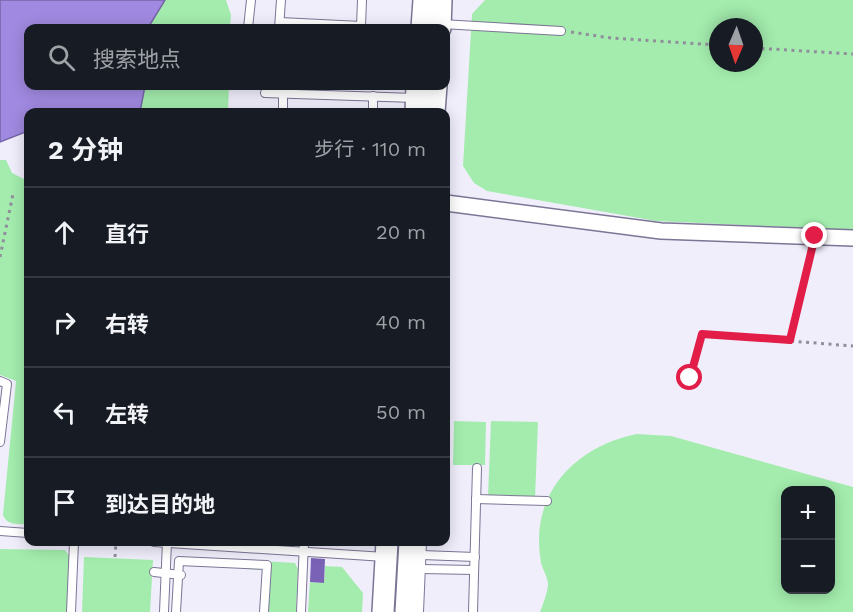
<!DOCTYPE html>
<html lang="zh">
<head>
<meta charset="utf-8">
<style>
	:root { --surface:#171b24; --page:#242831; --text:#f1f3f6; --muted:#9ea1a6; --line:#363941 }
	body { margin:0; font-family:"Work Sans","Noto Sans SC",sans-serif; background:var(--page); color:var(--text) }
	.controls { position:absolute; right:18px; bottom:18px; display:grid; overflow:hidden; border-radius:12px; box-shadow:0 3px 15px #0003 }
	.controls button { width:54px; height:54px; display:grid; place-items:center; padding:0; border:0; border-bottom:2px solid var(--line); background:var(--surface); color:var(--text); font:30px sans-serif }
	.compass { position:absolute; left:709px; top:18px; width:54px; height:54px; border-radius:50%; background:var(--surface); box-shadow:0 3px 15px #0003; rotate:182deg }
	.stop { position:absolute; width:18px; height:18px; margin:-14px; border:4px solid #e11d48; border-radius:50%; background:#fff }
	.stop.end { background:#e11d48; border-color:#fff; box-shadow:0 2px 6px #0008 }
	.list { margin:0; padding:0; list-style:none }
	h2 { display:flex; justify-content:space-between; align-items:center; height:78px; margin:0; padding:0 24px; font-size:26px }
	h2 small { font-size:20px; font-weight:400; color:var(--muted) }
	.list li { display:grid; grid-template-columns:39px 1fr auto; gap:18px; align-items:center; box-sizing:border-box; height:90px; padding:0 24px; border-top:2px solid var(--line) }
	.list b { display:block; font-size:22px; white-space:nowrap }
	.list em { font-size:20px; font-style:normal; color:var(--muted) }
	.icon { flex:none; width:33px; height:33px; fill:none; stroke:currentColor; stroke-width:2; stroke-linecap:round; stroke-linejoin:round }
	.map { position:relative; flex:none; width:853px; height:612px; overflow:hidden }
	.search { position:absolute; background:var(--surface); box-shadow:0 3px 15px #0003; left:24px; top:24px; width:426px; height:66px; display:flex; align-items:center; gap:15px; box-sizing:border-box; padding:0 21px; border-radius:12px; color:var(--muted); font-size:22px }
	.panel { position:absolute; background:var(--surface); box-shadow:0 3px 15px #0003; left:24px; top:108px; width:426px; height:438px; border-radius:12px }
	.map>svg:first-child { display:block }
</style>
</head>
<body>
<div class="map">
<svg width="853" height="612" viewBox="0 0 853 612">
	<rect width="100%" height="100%" fill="#f1eefc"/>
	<!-- green -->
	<g fill="#a3ecad" fill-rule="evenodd">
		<path d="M165,0H226L231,15L230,28H148Z"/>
		<path d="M485,0H853V230L656,221L487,191L474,183L463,166L472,14ZM718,27H754V63H718Z"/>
		<path d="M145,86H229L228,112H140Z"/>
		<path d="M0,160H6L12,173L28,181V524C19,524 7,526 3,515L16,381L0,375Z"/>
		<path d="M454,421L486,422L485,465H453Z"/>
		<path d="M491,421L538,422L535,499L488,497Z"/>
		<path d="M637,434L671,436L853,487V612H540C543,604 547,594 548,585C548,578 543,570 541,563C540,556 539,548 539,540C539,482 585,444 637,434ZM786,490H830V590H786Z"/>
		<path d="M0,549L65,550L70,557L68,612H0Z"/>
		<path d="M84,557L153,560L150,612H82Z"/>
		<path d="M246,560L295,563L298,569L296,612H261L263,570L245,569Z"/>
		<path d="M325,566L342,567L363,593L362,612H308L310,582L324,583Z"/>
	</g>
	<!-- water -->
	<path fill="#a089e0" stroke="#7665a6" stroke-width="1.5" d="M0,0H165L148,28H28V86H145L140,112H28V131L0,142Z"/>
	<!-- building -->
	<path fill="#7a62b6" d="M311,558L325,559L324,583L310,582Z"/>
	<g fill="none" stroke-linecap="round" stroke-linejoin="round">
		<defs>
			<g id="service">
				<path d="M280,22L361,26L362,0"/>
				<path d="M442,24L561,31"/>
				<path d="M248,28L251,0"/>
				<path d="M279,28L281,0"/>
				<path d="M265,93L415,98"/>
				<path d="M283,112V93"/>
				<path d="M373,112V96"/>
				<path d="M0,381L7,384L0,442"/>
				<path d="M476,499L547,501"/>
				<path d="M0,531L28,533"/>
				<path d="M154,542L385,557"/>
				<path d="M422,555L475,557"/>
				<path d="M421,569L474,570"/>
				<path d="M154,572L181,575"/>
				<path d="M71,612L74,542"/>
				<path d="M164,612L167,542"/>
				<path d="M176,612L179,561L267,565L264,612"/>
				<path d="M301,612L304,542"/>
				<path d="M419,612L422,542"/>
				<path d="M473,612L477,468"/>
			</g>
			<path id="minor" d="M446,203L661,231L853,238"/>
			<g id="secondary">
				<path d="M422,28L424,0"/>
				<path d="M440,28L441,0"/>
				<path d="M416,112L417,86"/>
				<path d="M434,112L436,86"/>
				<path d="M383,612L387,542"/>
				<path d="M406,612L410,542"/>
			</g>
		</defs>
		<!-- service casing -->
		<use href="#service" stroke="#7c7595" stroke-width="10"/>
		<!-- minor casing -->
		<use href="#minor" stroke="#7c7595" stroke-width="18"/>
		<!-- secondary casing -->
		<use href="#secondary" stroke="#7c7595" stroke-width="24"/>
		<!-- path -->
		<g stroke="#918e9c" stroke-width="3" stroke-dasharray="3 4.5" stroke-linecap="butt">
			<path d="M571,32L611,38L718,45"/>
			<path d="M754,48L853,54"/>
			<path d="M0,257L13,194"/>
			<path d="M790,340L812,250"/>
			<path d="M690,378L702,334L853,346"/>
			<path d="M115,557L116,542"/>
		</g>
		<!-- service -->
		<use href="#service" stroke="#fff" stroke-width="8"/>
		<!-- minor -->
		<use href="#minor" stroke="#fff" stroke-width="15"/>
		<!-- secondary -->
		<use href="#secondary" stroke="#fff" stroke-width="21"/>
	</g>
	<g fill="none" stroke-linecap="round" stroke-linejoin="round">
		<!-- route -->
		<path stroke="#e11d48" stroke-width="8" d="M690,378L702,334L790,340L815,236"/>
	</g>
</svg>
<div class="controls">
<button>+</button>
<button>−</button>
</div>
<svg class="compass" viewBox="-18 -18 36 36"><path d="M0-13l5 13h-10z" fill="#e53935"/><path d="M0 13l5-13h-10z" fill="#9ea1a6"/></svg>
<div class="stop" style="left:690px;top:378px"></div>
<div class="stop end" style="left:815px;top:236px"></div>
<div class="search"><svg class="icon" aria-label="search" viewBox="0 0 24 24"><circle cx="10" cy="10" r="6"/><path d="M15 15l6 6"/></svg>搜索地点</div>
<section class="panel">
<h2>2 分钟<small>步行 · 110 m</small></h2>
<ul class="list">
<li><svg class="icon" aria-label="ahead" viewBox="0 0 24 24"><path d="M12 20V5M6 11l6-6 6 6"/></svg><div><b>直行</b></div><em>20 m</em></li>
<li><svg class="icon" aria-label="right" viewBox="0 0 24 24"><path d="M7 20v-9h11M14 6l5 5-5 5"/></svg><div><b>右转</b></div><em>40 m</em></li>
<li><svg class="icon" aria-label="left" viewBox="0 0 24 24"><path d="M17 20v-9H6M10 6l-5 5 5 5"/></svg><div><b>左转</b></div><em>50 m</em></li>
<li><svg class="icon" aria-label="arrive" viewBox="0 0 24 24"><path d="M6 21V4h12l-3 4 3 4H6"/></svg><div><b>到达目的地</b></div></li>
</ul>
</section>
</div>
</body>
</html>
